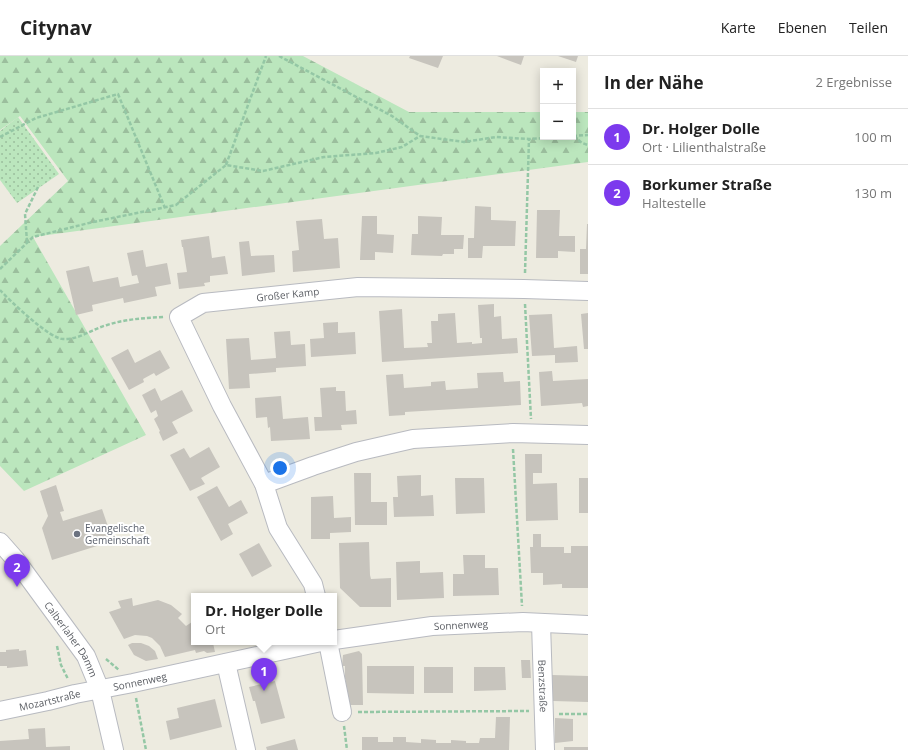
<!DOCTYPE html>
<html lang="de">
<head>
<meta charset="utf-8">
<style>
	:root { --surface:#fff; --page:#f2f2f2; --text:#222; --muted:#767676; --line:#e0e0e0; --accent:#7c3aed }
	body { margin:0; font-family:"Open Sans",sans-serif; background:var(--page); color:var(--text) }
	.controls { position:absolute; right:12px; top:12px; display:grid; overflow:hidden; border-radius:0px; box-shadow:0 2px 10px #0003 }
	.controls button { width:36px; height:36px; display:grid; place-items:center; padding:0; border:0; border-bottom:1px solid var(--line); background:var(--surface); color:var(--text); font:20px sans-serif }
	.you { position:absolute; left:280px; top:412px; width:14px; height:14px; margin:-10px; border:3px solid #fff; border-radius:50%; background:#1a73e8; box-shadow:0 0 0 6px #1a73e833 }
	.badge { display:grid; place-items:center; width:26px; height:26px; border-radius:50%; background:var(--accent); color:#fff; font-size:13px; font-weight:700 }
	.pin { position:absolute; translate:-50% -33px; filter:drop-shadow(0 1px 2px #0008) }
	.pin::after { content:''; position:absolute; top:21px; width:14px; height:12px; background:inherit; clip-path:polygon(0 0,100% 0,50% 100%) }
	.popup { position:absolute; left:191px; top:537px; width:146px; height:52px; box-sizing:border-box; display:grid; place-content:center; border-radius:0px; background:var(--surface); filter:drop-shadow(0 1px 3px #0005); font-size:13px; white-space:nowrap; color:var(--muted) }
	.popup b { font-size:15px; color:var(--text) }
	.popup::after { content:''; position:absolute; left:50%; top:100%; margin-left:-8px; border:8px solid transparent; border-top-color:var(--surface) }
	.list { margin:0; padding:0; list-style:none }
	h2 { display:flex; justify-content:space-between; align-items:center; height:52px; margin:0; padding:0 16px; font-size:17px }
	h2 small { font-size:13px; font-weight:400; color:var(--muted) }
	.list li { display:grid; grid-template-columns:26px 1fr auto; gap:12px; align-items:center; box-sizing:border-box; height:56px; padding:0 16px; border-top:1px solid var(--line) }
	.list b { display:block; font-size:15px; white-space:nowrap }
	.list p { margin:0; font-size:13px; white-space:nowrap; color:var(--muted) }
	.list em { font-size:13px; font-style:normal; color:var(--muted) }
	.map { position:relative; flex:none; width:588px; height:694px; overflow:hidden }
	header { display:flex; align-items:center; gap:24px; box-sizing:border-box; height:56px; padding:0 20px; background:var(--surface); border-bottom:1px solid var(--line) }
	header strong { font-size:19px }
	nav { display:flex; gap:22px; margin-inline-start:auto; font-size:14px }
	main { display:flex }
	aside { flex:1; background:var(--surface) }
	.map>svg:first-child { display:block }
</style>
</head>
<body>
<header>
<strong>Citynav</strong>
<nav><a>Karte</a><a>Ebenen</a><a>Teilen</a></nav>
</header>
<main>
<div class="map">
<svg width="588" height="694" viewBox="0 0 588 694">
	<defs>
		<pattern id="forest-firs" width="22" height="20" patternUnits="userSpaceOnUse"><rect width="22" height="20" fill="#bbe6bd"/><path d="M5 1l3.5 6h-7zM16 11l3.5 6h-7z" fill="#9bbe9d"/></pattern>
		<pattern id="park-dots" width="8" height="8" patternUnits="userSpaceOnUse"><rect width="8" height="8" fill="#bbe6bd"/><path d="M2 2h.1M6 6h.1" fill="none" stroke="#9bbe9d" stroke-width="1.8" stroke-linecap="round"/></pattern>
	</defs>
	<rect width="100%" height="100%" fill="#edebe0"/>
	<!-- forest -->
	<path fill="url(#forest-firs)" d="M0,0H303L409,56H543V81H573V56H588V106L33,181L146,379L24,435L0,410V190L68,125L20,60L0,74Z"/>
	<!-- park -->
	<path fill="url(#park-dots)" d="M18,61L59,118L17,147L0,124V75Z"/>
	<!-- building -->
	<g fill="#c7c4bd">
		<path d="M410,0H443L438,12L409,2Z"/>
		<path d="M497,0H524L521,9Z"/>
		<path d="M558,0H578L576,6Z"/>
		<path d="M475,150L491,151V164L516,165L515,190H483L482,202H468V182H474Z"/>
		<path d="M537,154H560L559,180H575V196L558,195V202H536Z"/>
		<path d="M362,160H377V178L394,179L393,197L375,196V204H360Z"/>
		<path d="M418,160L442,161L441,179H464L463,193H454V198H443L442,200L411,199L412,178H418Z"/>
		<path d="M322,163L324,183L338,182L340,212L293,216L292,195L299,194L296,165Z"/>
		<path d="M587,168H588V218H580V193H586Z"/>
		<path d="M209,180L212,202L225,200L228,218L210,220V226L204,227L205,230L179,233L177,217L187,216L183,191H182L181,184Z"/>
		<path d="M249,185L251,200L274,199L275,216L242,220L239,186Z"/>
		<path d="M143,194L146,211L167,207L171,228L155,231L157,240L124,247L123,242L92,249L93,255L76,259L66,215L89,210L93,226L118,221L120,231L139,227L137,219L132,220L127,197Z"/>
		<path d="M494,248V261L501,260L502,283L517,282L518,297L382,306L379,255L402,253L404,292L428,291L427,287H432L431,265H438V258L455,257L457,287L472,286V288L482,287V282H480L478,249Z"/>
		<path d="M588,257V293H584L581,258Z"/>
		<path d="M552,258L554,292L577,290L578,306L555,307V299L532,300L529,259Z"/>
		<path d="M338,266V277L355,276L356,298L311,301L310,283L324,282L323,267Z"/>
		<path d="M290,275L291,289L305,288L306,310L276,312V316L249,318L250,332L229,333L226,283L249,282L251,304L276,302L274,276Z"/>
		<path d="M128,293L135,307L160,294L170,312L156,320L154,317L143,323L144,326L129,334L111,302Z"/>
		<path d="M552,315L553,325L588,323V350L583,351L582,347L541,350L539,316Z"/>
		<path d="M503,316L504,326L520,325L521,349L405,356V359L389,360L386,319L403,318L404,332L431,330V326L445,325L446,334L478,332L477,317Z"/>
		<path d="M336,331V335H345L346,355L356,354L357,368L341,369L342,374L315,375L314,361H322L320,332Z"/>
		<path d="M155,332L161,345L182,334L193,355L172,366L178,377L163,385L159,376L160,375L154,363L158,360L156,354L151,357L142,339Z"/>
		<path d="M281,340L283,363L308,361L310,383L271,385L270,371L268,372L267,361L256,362L255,342Z"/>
		<path d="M209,391L220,411L201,422L205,428L190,435L170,399L184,392L190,402Z"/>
		<path d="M525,398H542V417H533V428L557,427L558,464L526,465Z"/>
		<path d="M354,417H371V446H387V469H355Z"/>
		<path d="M421,419V440L433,439L434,460L394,461L393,441H398L397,420Z"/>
		<path d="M455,422H484L485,457L456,458Z"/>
		<rect x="579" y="422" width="9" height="35"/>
		<path d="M56,429L64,455L60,456L63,465L102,453L113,485L52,504L42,472L48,460L40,435Z"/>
		<path d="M217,430L229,451L241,444L248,457L228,468L233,478L221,485L197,441Z"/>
		<path d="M333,440L334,462L351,461V476L330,477V483H311V441Z"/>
		<path d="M533,478H541V491H564V497H571V490H588V532H562V528L543,529V517H531L530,491H533Z"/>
		<path d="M369,486L370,519L371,523L391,522V551H360L340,532L339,487Z"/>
		<path d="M259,487L272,510L252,521L239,498Z"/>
		<path d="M463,499H485V512H498L499,539L453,540V518H464Z"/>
		<path d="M420,505V517L443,516L444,542L397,544L396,506Z"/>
		<path d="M132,542L133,550L158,544L171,549L182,558L178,562L186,570L192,566L194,569V586H202L203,589L213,587L215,596L207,597L204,595L196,597L195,594L165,601L160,590L152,582L147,580L135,579L124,583L109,556L121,552L118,545Z"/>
		<path d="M132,587H141L149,590L155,595L158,603L146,605L134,599L128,589Z"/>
		<path d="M19,593V595L26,594L28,610L7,612V610H0V596H6V594Z"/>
		<path d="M359,595L362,598L363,649H346V623L345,624V610H342L343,599Z"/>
		<path d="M521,604H530L531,622H522Z"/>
		<path d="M367,610H414V638L367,637Z"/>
		<rect x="424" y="611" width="29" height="26"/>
		<path d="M474,611H505L506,634L474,635Z"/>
		<path d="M552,619L588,620V646L553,645Z"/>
		<path d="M275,625L285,662L261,668L255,645H253L249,631Z"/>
		<path d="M215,643L222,671L170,684L166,665L179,662L177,652Z"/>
		<path d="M496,661H510L509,694H362V681H378V686H393V681H406V686L421,687V683L436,684V687H451V684L466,685V687H479L480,682H495Z"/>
		<path d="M555,662L573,663V685L555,687Z"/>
		<path d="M45,672L46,691L70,690V694H0V685L29,683L28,673Z"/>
		<path d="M295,683L298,694H267L266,691Z"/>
		<rect x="564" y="691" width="24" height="3"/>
	</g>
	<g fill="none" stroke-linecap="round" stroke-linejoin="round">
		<defs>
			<g id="minor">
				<path d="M264,428L313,410L356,396L413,383L513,377L588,379"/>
				<path id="s1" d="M0,486L15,503L86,600L100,634L114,694"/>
				<path id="s2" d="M316,540L313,528L278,472L264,428L222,350L179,261L203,247L358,231L524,233L588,235"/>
				<path id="s3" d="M541,567L545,694"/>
				<path id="s4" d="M334,584L432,570L523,566L588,569"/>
				<path d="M328,586L342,656"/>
				<path d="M226,607L246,694"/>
				<path id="s5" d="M0,655L48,645L75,638L133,627L321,586"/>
			</g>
		</defs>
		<!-- minor casing -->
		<use href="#minor" stroke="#b8bac0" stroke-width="20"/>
		<!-- path -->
		<g stroke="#94c7a5" stroke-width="2.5" stroke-dasharray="4 2" stroke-linecap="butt">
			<path d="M279,0L392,60L420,80L464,86L496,81L529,83L561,81"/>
			<path d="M573,80L588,79"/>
			<path d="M574,80L582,87L588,89"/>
			<path d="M0,81L36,62L118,38L165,152"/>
			<path d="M226,109L266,0"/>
			<path d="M27,186L25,158L39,129"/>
			<path d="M0,213L33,181L93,166L176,149L226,109L263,115L324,101L376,97L402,91L420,80"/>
			<path d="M525,217L529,83"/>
			<path d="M0,234C10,245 50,283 63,283C79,284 92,273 107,269C126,263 144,262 164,261"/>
			<path d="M525,248L531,363"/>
			<path d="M513,393L522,550"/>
			<path d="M57,590L61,609L68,623"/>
			<path d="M106,603L119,614"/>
			<path d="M136,642L146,694"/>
			<path d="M358,656L529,655"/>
			<path d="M559,658H588"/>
			<path d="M344,670L347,694"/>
		</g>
		<!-- minor -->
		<use href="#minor" stroke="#fff" stroke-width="18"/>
	</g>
	<!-- markers -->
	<circle fill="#6b7280" stroke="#fff" stroke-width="1.5" cx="77" cy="478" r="4"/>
	<g text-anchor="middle" stroke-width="4" stroke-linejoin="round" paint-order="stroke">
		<!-- street labels -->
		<g font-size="10" fill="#595c62" stroke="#fff">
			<text dy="4" stroke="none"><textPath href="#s2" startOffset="425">Großer Kamp</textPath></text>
			<text dy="4" stroke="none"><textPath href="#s4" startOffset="128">Sonnenweg</textPath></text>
			<text dy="4" stroke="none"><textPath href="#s1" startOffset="121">Calberlaher Damm</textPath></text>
			<text dy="4" stroke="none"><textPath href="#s5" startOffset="143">Sonnenweg</textPath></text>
			<text dy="4" stroke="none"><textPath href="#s3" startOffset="63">Benzstraße</textPath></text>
			<text dy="4" stroke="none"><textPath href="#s5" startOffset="51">Mozartstraße</textPath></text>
		</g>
		<!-- worship labels -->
		<g font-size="10" fill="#5b616d" stroke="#fff" text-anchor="start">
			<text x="85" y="476">Evangelische<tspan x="85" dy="12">Gemeinschaft</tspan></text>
		</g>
	</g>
</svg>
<div class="controls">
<button>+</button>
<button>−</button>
</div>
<div class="you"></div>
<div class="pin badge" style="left:264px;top:635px">1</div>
<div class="popup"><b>Dr. Holger Dolle</b>Ort</div>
<div class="pin badge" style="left:17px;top:531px">2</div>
</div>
<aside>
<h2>In der Nähe<small>2 Ergebnisse</small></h2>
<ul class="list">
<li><span class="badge">1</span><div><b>Dr. Holger Dolle</b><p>Ort · Lilienthalstraße</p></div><em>100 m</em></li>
<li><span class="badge">2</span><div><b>Borkumer Straße</b><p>Haltestelle</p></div><em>130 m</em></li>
</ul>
</aside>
</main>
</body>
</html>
